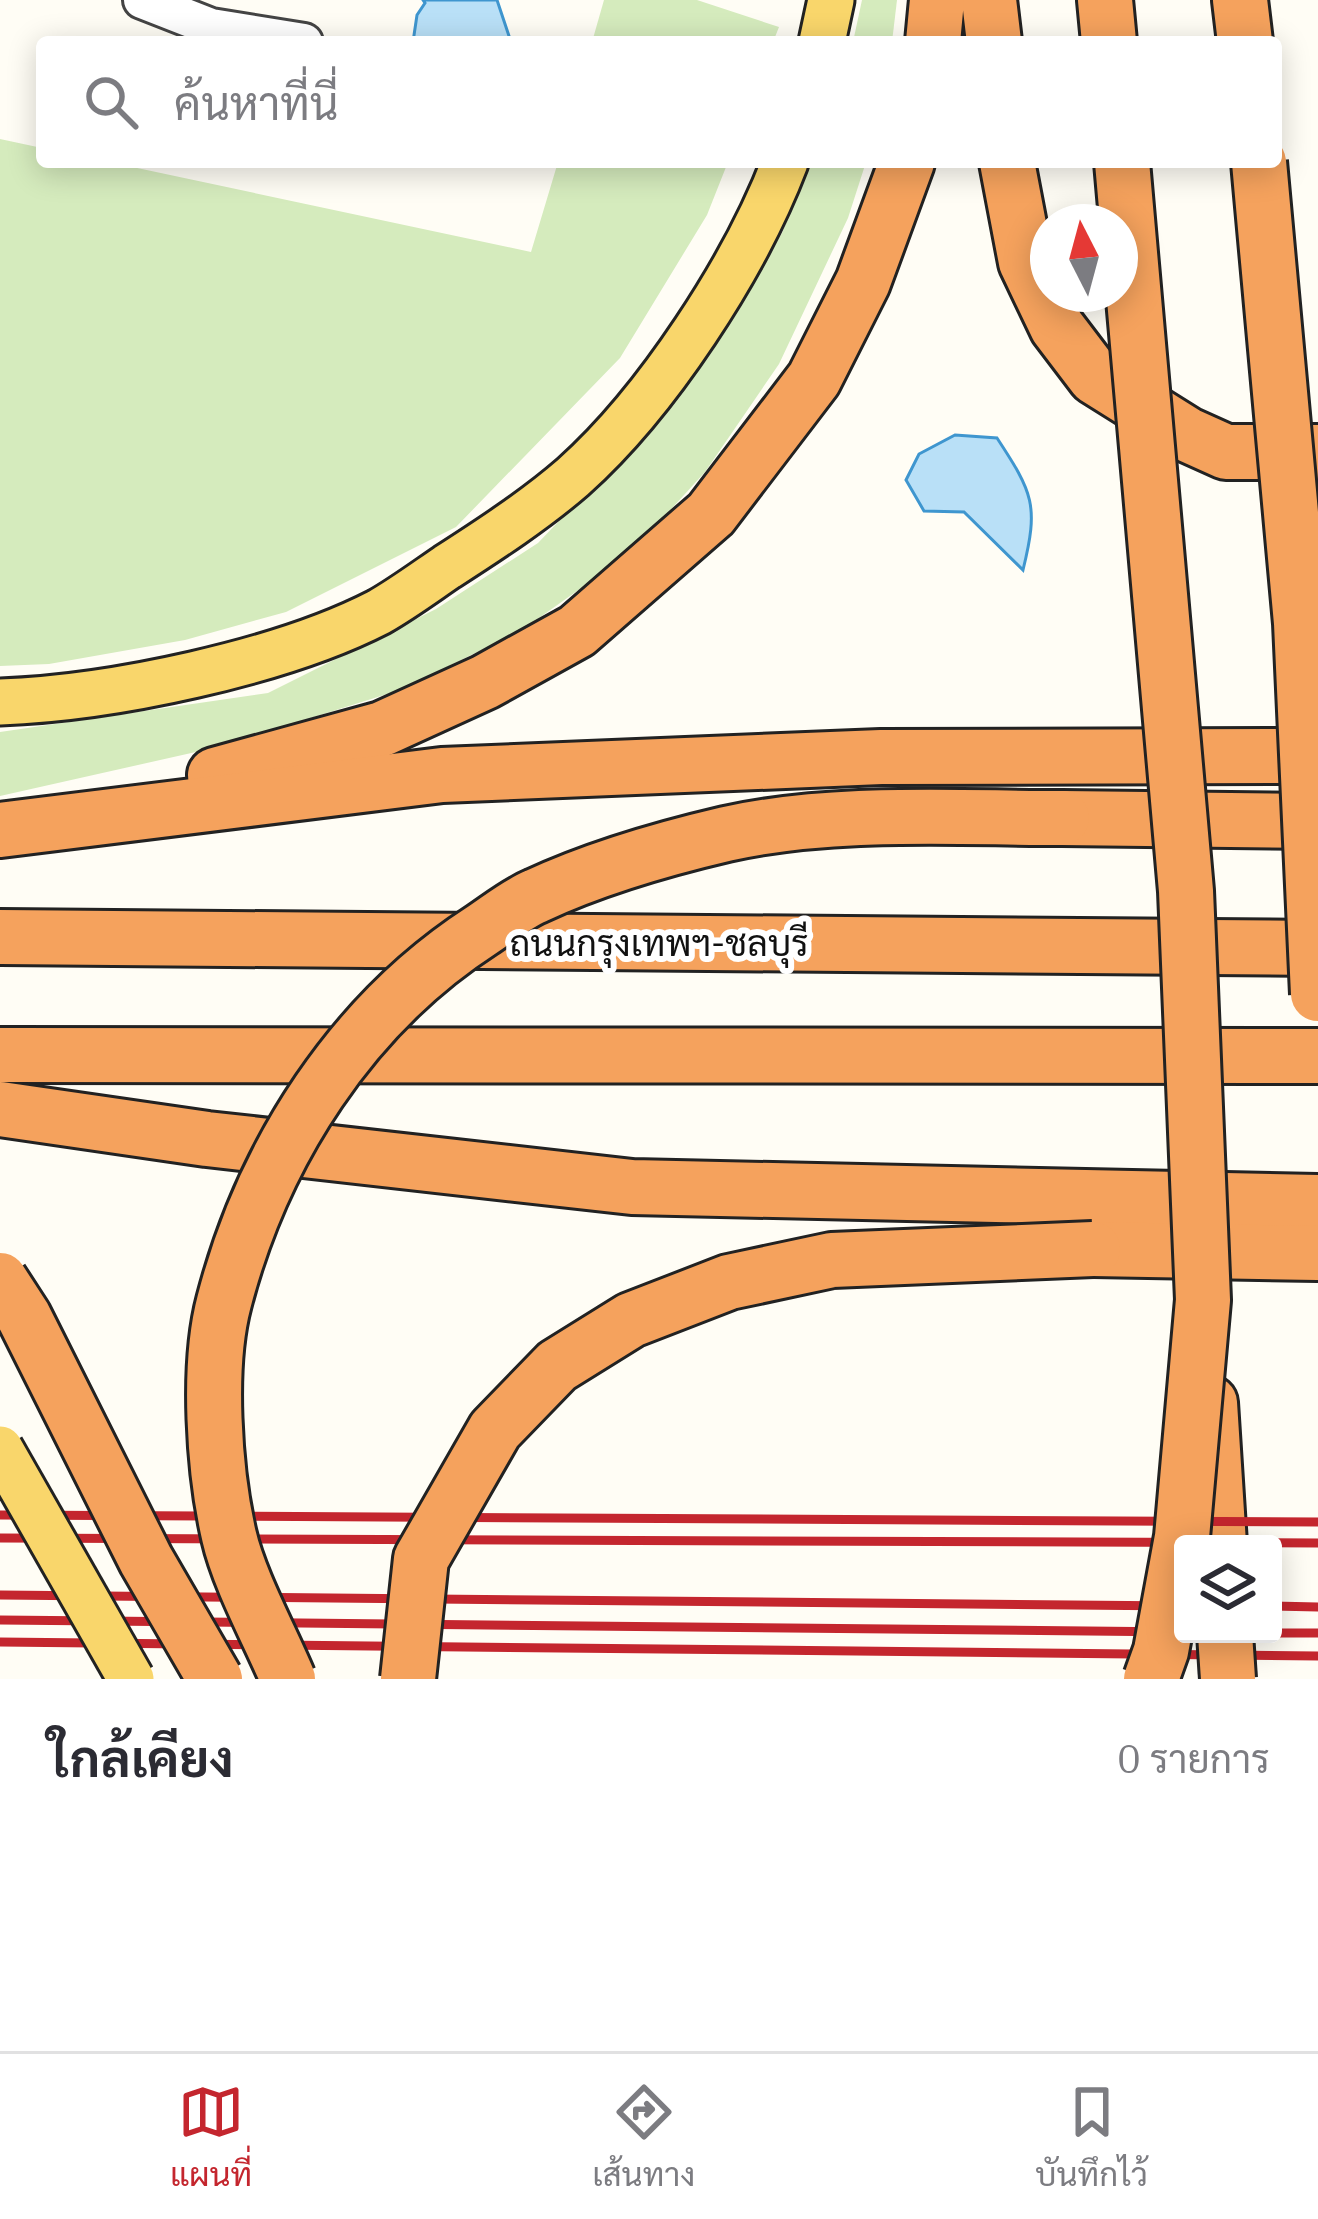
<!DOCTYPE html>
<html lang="th">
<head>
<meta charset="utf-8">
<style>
	:root { --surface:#fff; --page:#f2f2f3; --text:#2b2b33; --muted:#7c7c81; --line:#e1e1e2; --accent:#c4262e }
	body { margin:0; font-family:"IBM Plex Serif",Sarabun,serif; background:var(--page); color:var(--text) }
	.controls { position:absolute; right:36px; bottom:36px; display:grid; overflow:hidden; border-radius:12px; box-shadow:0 6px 30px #0003 }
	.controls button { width:108px; height:108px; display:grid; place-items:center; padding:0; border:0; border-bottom:3px solid var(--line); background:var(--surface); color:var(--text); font:60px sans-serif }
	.compass { position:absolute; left:1030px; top:204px; width:108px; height:108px; border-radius:50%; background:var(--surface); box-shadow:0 6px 30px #0003; rotate:354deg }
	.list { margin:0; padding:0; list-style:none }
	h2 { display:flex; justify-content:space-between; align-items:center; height:156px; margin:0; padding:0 48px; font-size:51px }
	h2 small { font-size:39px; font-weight:400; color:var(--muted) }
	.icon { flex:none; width:66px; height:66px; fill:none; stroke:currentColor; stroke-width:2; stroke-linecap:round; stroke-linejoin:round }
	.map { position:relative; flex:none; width:1318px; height:1679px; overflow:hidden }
	.search { position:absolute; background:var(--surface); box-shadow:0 6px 30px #0003; left:36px; right:36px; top:36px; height:132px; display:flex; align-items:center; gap:30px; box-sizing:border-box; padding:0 42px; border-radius:12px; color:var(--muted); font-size:45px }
	.sheet { height:372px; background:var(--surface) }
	nav { display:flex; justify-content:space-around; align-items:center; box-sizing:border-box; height:168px; border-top:3px solid var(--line); background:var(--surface); font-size:33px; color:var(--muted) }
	nav a { display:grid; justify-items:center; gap:6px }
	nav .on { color:var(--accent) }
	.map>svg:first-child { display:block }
</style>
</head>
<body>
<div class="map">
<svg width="1318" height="1679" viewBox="0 0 1318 1679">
	<rect width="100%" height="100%" fill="#fffdf5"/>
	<!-- green -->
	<g fill="#d5ebbd">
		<path d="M604,0H697L779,27L773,42H592Z"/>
		<path d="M862,0H897L892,42H853Z"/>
		<path d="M0,139L42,148V162H109L531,252L558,162H728L707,215L620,358L456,527L286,612L185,640L49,664L0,666Z"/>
		<path d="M811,162H866L848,218L779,364L705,472L632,552L522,630L400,690L218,747L0,796V732L268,693L436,609L538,543L664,411L782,233Z"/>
	</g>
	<!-- water -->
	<g fill="#b9e0f7" stroke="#3f96cf" stroke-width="3">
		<path d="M423,0H497L511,42H413L417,15L425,3Z"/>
		<path d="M955,435L997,438C1033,493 1039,505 1023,570L964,512L924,511L906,480L919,454Z"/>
	</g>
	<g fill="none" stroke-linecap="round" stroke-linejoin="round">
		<defs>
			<path id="minor" d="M142,0L211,27L304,42"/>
			<g id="major">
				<path d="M822,42L831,0"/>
				<path d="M0,702C111,698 280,663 379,612C402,599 425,582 447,567C489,540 535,510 573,477C657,402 745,267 785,162"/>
			</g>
			<g id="highway">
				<path d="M989,0L994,42"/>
				<path d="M1105,0L1109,42"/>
				<path d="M1240,0L1245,42"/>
				<path d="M933,42L937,0"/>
				<path d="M1007,162L1026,262L1057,327L1095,377L1186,434L1226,452H1318"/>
				<path d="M215,775L382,729L485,682L577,631L711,514L814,379L863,282L907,162"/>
				<path d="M1062,818L1318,821"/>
				<path d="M0,830L442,775L881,757L1318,756"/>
				<path d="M0,937L1318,948"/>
				<path d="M0,1055L1318,1056"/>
				<path d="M0,1109L207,1139L632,1187L1318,1202"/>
				<path d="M1093,1249L1318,1253"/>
				<path d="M1210,1403L1219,1544"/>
			</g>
		</defs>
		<!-- minor casing -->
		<use href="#minor" stroke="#444" stroke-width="42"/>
		<!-- major casing -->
		<use href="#major" stroke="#222" stroke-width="51"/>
		<!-- highway casing -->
		<use href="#highway" stroke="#222" stroke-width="60"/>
		<!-- minor -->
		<use href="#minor" stroke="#fff" stroke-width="36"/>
		<!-- major -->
		<use href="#major" stroke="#f9d66b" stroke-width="45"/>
		<!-- highway -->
		<use href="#highway" stroke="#f5a25d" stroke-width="54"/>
		<!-- rail -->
		<g stroke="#c4262e" stroke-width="9">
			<path d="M0,1515L1318,1522"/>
			<path d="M0,1538L1318,1543"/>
			<path d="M0,1595L1183,1606"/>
			<path d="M1273,1606L1318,1607"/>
			<path d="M0,1620L1183,1632"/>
			<path d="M1273,1633H1318"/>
			<path d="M0,1642L1318,1656"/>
		</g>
		<defs>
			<path id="major-bridge" d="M0,1449L131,1679"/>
			<g id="highway-bridge">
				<path d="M1122,162L1186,891L1203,1300L1182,1537L1161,1651L1151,1679"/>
				<path d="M1259,162L1301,623L1318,994"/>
				<path d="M0,1280L24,1317L146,1560L215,1679"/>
				<path d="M1225,1634L1228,1679"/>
				<path d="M288,1679C270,1636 239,1580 229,1536C214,1471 207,1366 224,1302C263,1152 352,1014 482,930C500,918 517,904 536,896C596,868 662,849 726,834C834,810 952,818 1062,818"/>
				<path d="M408,1679L421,1559L495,1430L557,1366L631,1320L729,1282L832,1260L1093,1249"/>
			</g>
		</defs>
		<!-- major-bridge casing -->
		<use href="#major-bridge" stroke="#222" stroke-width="51" stroke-linecap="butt"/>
		<!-- highway-bridge casing -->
		<use href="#highway-bridge" stroke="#222" stroke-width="60" stroke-linecap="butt"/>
		<!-- major-bridge -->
		<use href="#major-bridge" stroke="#f9d66b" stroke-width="45"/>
		<!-- highway-bridge -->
		<use href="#highway-bridge" stroke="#f5a25d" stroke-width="54"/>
	</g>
	<g text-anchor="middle" stroke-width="12" stroke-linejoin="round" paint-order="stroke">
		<!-- street labels -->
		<g font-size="36" fill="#111" stroke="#fff">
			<text x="659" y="956">ถนนกรุงเทพฯ-ชลบุรี</text>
		</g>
	</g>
</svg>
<div class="controls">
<button><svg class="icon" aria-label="layers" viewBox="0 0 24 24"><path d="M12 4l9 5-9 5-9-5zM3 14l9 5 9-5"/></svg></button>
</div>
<svg class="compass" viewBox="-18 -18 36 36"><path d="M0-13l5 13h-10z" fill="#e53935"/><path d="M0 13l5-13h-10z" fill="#7c7c81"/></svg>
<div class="search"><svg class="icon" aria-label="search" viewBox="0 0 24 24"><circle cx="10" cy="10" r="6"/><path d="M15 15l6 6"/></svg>ค้นหาที่นี่</div>
</div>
<section class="sheet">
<h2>ใกล้เคียง<small>0 รายการ</small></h2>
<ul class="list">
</ul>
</section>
<nav>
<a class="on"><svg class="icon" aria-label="map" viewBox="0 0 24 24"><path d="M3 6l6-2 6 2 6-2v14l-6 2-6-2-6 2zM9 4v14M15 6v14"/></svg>แผนที่</a>
<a><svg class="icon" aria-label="directions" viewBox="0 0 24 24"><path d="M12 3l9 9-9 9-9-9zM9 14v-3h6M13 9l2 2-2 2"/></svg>เส้นทาง</a>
<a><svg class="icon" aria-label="saved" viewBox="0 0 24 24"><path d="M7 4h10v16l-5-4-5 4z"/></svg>บันทึกไว้</a>
</nav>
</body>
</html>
